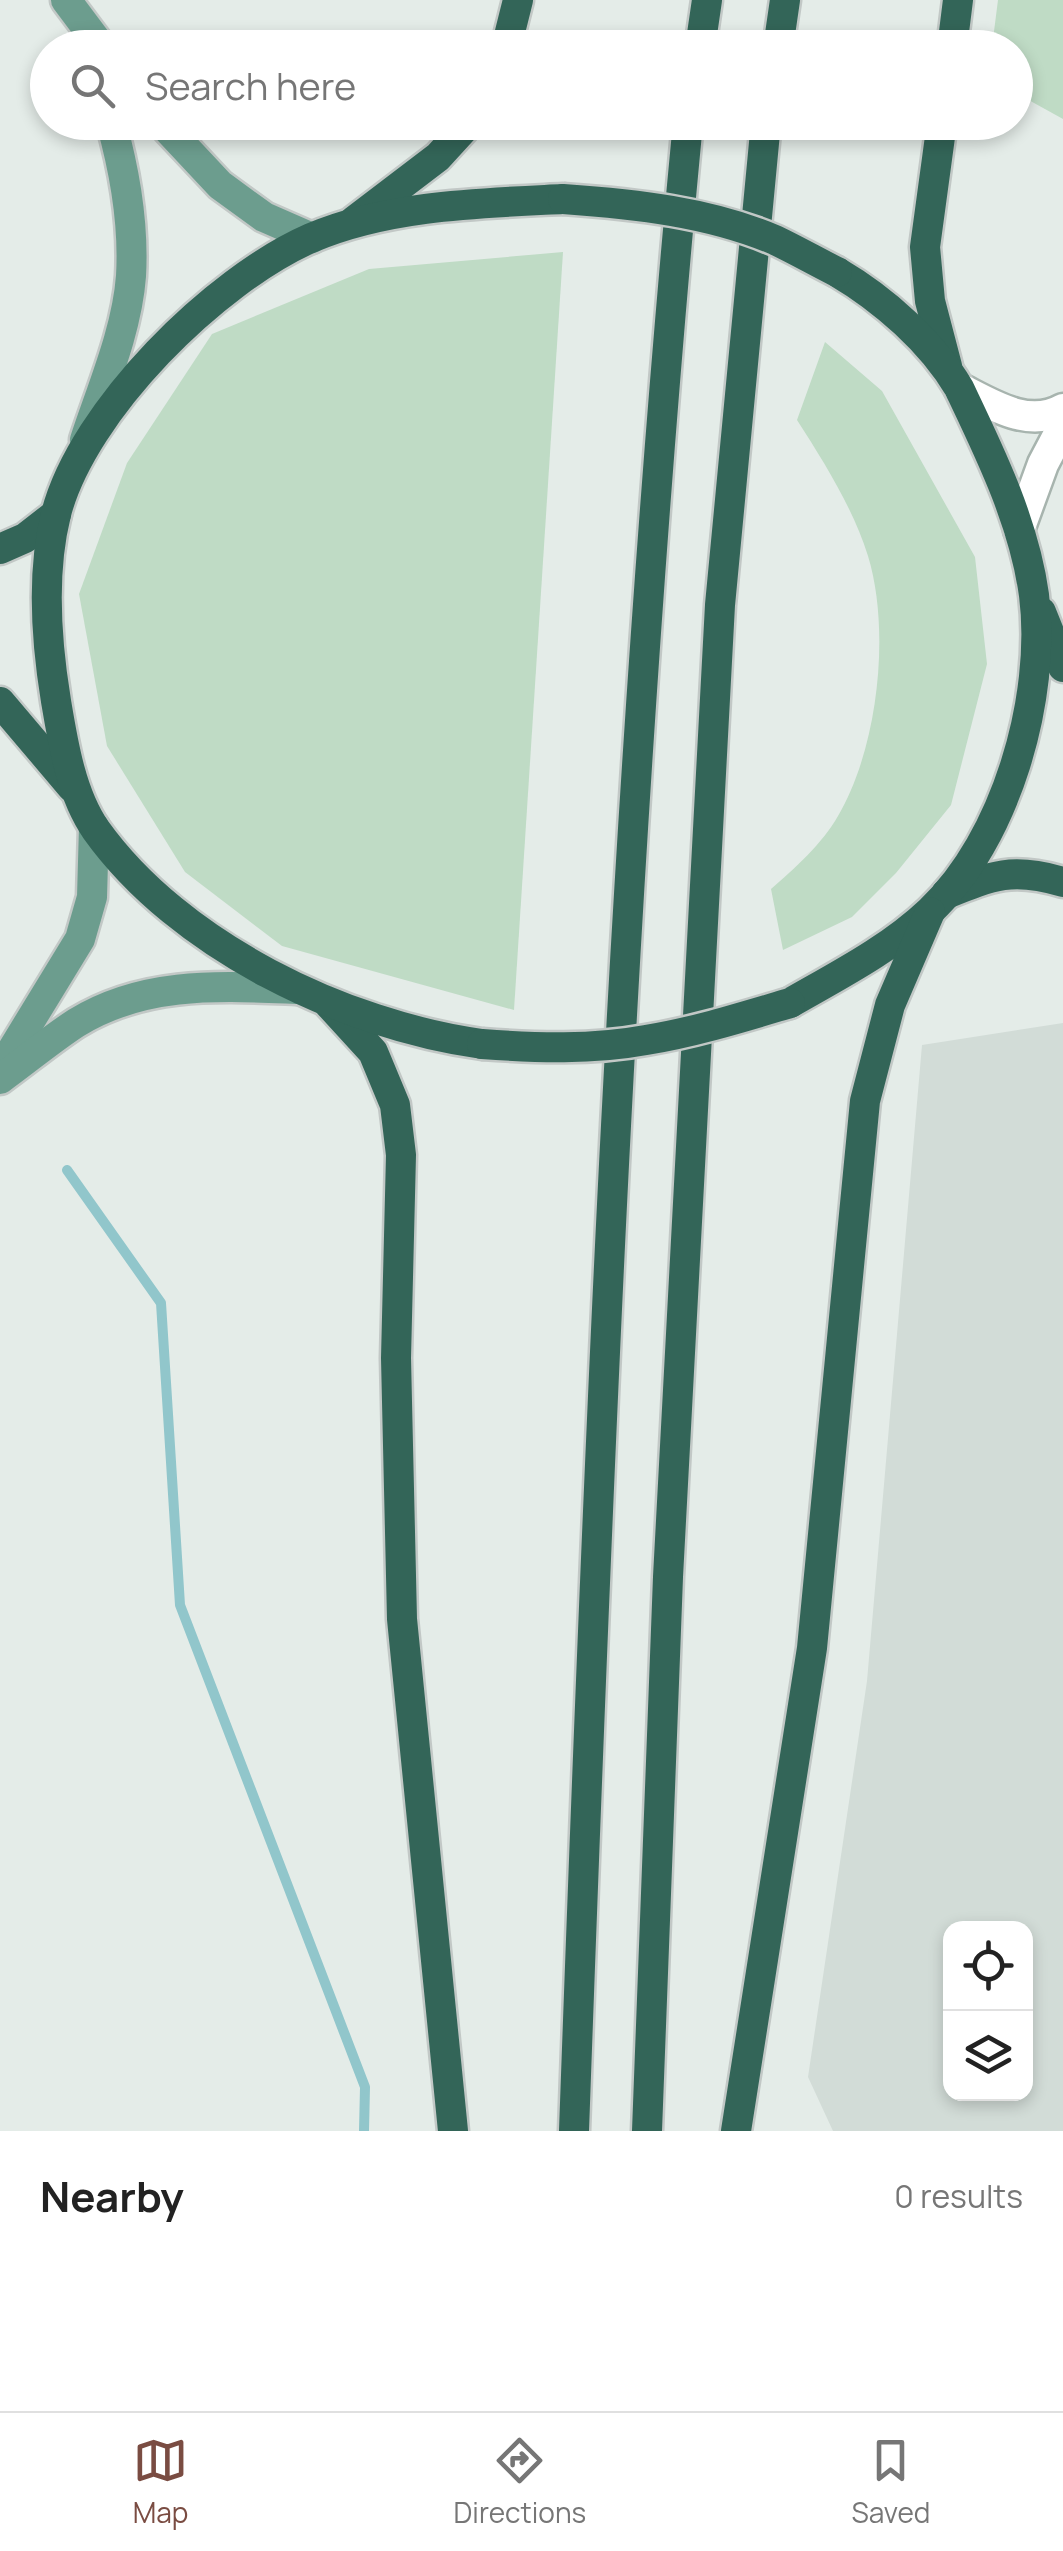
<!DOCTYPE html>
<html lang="en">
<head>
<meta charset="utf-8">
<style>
	:root { --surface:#fff; --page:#f6f6f6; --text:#222; --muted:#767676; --line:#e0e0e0; --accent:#7a4c42 }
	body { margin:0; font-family:Manrope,sans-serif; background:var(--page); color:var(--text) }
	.controls { position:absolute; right:30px; bottom:30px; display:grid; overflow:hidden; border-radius:20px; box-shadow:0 5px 15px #0003 }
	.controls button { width:90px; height:90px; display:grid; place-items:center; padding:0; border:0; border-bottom:2px solid var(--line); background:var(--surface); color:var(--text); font:50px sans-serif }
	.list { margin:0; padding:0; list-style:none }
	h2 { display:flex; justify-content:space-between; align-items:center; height:130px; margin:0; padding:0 40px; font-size:42px }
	h2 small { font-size:32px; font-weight:400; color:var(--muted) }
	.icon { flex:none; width:55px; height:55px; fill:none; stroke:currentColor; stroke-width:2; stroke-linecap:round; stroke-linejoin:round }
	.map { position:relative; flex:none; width:1063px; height:2131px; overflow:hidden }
	.search { position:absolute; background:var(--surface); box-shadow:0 5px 15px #0003; left:30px; right:30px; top:30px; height:110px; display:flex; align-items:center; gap:25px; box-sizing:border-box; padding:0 35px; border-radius:55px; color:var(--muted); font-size:38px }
	.sheet { height:280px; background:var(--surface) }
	nav { display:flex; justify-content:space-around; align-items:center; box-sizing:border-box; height:140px; border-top:2px solid var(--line); background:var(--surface); font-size:28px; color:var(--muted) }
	nav a { display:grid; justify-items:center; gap:5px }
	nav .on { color:var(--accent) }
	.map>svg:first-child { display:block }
</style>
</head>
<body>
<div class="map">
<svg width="1063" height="2131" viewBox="0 0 1063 2131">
	<rect width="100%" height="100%" fill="#e4ece8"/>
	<!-- built -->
	<path fill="#d2dcd7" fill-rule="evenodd" d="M1063,1023V2131H833L808,2077L867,1681L922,1045ZM950,1928H1026V2094H950Z"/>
	<!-- green -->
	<g fill="#bfdbc5">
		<path d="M998,0H1063V119L1016,93V48L992,47Z"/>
		<path d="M563,252L514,1010L282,946L185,872L107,746L79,594L127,463L212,334L369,269Z"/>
		<path d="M825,342L882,391L975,557L987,664L951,805L896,873L852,917L783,950L771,889C794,869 823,843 838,816C878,748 891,631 868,556C853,508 824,462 797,420Z"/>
	</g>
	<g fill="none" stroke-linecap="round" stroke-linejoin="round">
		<!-- stream -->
		<path stroke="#91c6cb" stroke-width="10" d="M67,1170L161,1303L180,1605L365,2087L364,2131"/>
		<defs>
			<g id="minor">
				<path d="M959,388C991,404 1028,429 1063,409"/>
				<path d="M1019,530L1043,464L1063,426"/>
			</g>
			<g id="major">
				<path d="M66,0L102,48"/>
				<path d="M161,122L220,185L264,217L312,238"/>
				<path d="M85,440C102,388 127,331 131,276C134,224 125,172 111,122"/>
				<path d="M0,1070L80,939L92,897L94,827"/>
				<path d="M0,1079C25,1061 50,1040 76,1023C144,981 219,986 296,989"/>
			</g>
			<g id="highway">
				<path d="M506,48L518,0"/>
				<path d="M700,48L707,0"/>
				<path d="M778,48L785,0"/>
				<path d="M952,48L958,0"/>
				<path d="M942,122L925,247L930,301L947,366"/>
				<path d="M354,221L438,157L470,122"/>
				<path d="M0,549L25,538L56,514"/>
				<path d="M1041,612L1063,667"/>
				<path d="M0,702L72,787"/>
				<path d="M946,894C993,875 1013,867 1063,882"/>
				<path d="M790,1003C837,976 890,949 930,911C1006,840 1047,697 1034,595C1024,522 990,453 959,388C932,342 883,299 837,272"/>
				<path d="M329,1004L373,1052L395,1105L401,1155L396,1358L402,1619L453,2131"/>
				<path d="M482,1044C344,1025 179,946 96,830C71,794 63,743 56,701C46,640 41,574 56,514C83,410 215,280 311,238C388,205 481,203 563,199"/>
				<path d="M574,2131C598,1461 624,790 688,122"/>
				<path d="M647,2131L668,1577L720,605L766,122"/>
				<path d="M736,2131L812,1648L865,1101L890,1005L930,912"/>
			</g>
		</defs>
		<!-- minor casing -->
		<use href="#minor" stroke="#a7b4ae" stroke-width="35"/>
		<!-- major casing -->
		<use href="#major" stroke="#c2c8c6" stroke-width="35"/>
		<!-- highway casing -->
		<use href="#highway" stroke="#c2c8c6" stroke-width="35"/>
		<!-- minor -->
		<use href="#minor" stroke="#fff" stroke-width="30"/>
		<!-- major -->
		<use href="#major" stroke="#6c9d8e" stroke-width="30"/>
		<!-- highway -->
		<use href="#highway" stroke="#336558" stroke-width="30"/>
		<defs>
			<g id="highway-bridge">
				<path d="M563,199C635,204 709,212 775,240C796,250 817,262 837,272"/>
				<path d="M482,1044C536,1048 592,1050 646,1040C695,1032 743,1017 790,1003"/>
			</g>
		</defs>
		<!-- highway-bridge casing -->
		<use href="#highway-bridge" stroke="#c2c8c6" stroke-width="35" stroke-linecap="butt"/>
		<!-- highway-bridge -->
		<use href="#highway-bridge" stroke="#336558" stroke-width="30"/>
	</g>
</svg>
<div class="controls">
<button><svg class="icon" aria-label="locate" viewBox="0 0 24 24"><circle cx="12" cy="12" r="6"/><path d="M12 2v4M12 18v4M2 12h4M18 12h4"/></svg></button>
<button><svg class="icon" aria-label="layers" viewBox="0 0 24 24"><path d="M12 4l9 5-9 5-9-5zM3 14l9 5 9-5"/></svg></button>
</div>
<div class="search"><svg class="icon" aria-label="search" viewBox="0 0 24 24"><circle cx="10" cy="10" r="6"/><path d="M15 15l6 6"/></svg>Search here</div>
</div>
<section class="sheet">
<h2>Nearby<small>0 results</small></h2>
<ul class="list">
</ul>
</section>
<nav>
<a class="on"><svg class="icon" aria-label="map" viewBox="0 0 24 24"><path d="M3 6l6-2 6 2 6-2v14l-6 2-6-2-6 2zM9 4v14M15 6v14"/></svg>Map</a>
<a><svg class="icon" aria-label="directions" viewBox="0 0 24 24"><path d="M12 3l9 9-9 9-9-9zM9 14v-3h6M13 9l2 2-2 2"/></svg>Directions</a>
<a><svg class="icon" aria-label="saved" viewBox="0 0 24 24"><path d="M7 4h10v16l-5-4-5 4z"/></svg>Saved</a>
</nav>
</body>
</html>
